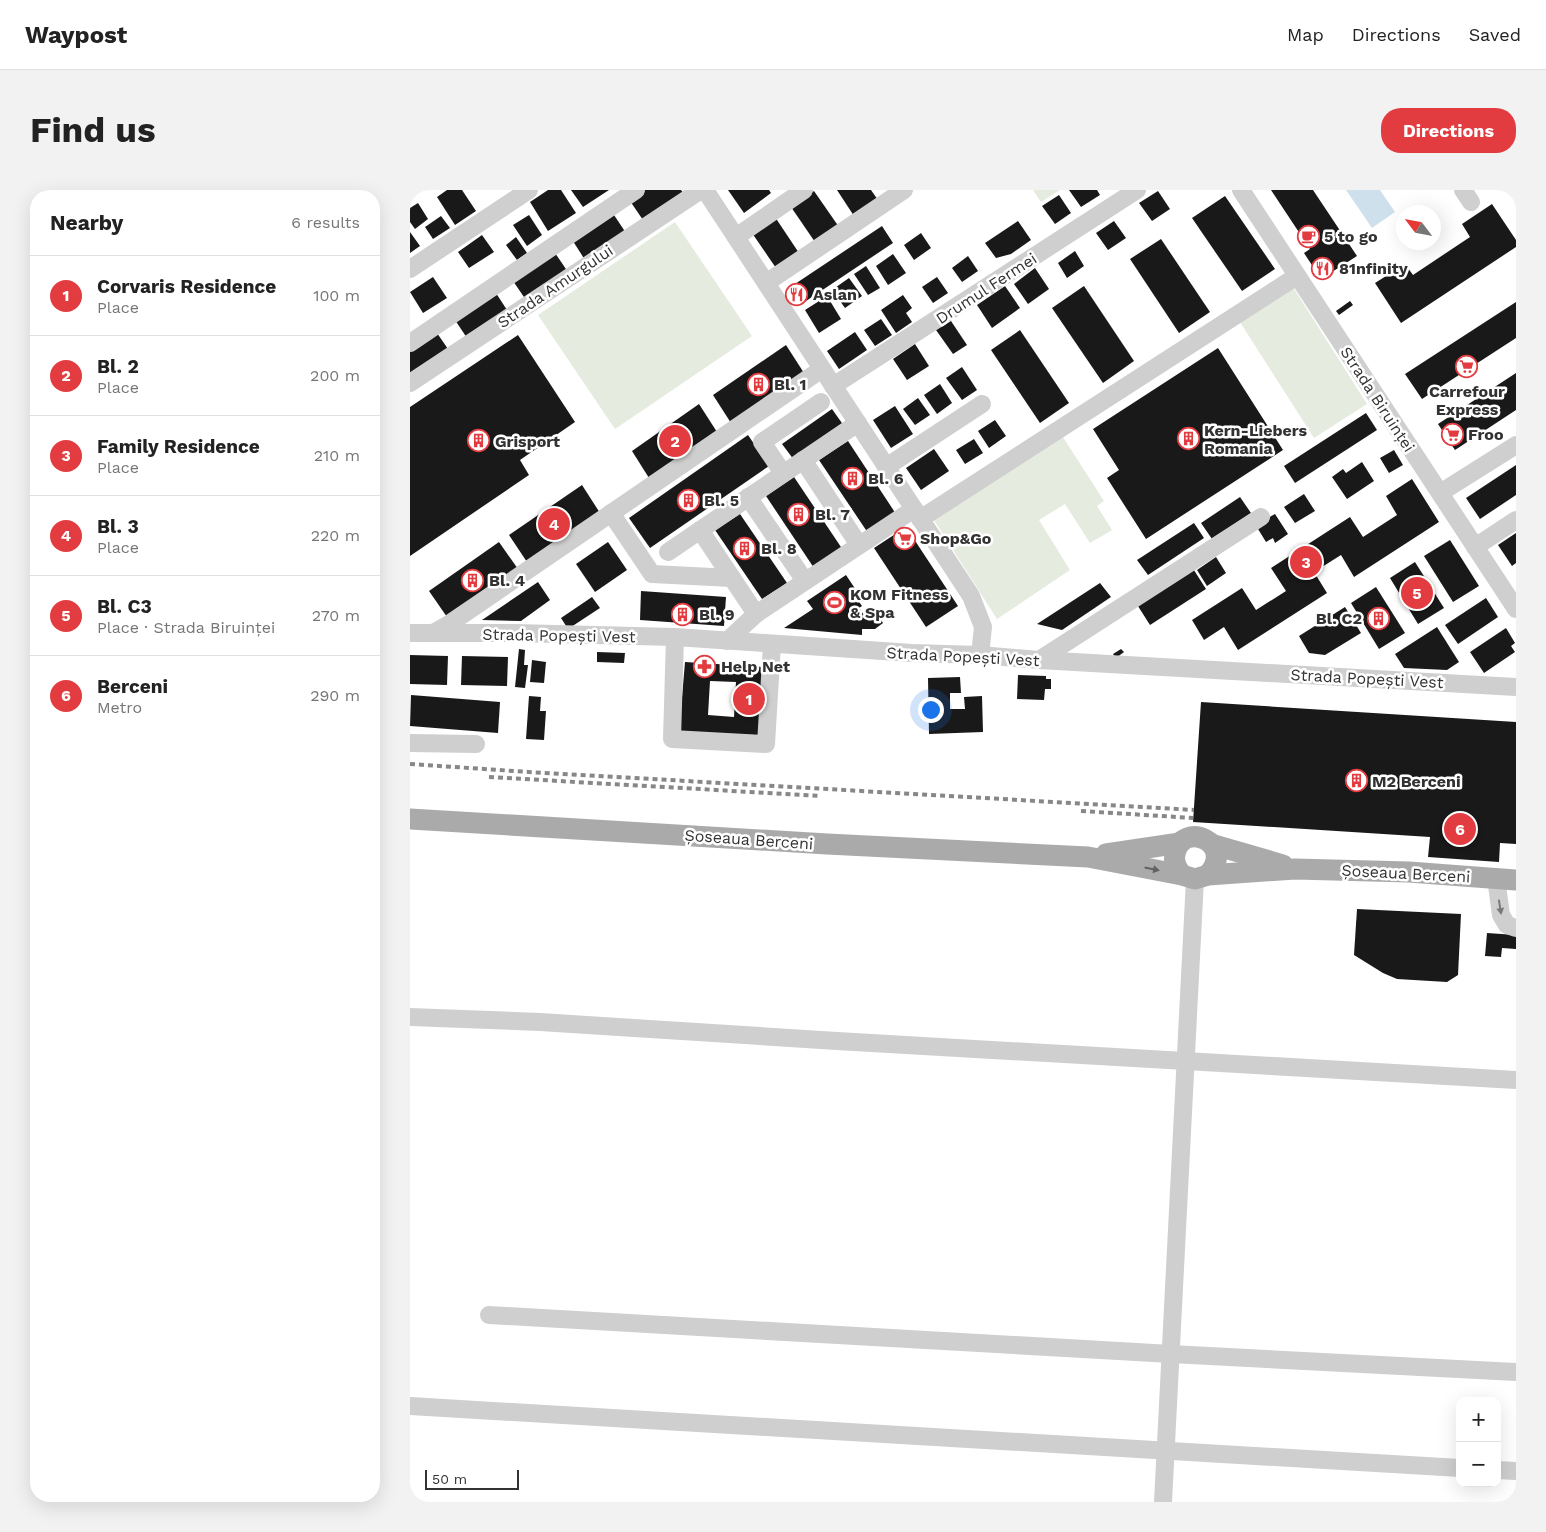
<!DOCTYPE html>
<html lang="en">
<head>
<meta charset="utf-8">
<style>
	:root { --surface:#fff; --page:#f2f2f2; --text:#222; --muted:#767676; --line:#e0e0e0; --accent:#e23c41 }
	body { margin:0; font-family:"Work Sans",sans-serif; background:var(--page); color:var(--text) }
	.controls { position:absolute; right:15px; bottom:15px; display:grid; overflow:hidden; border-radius:10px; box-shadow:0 5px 20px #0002 }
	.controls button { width:45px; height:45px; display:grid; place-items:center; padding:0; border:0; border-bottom:1px solid var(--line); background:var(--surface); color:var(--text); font:25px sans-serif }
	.compass { position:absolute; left:986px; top:15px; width:45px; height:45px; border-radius:50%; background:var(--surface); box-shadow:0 5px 20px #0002; rotate:302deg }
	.scale { position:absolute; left:15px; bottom:12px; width:94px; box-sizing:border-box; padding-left:5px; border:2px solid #323232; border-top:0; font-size:14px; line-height:18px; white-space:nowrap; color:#323232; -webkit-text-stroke:4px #fff; paint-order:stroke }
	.you { position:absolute; left:520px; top:519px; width:18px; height:18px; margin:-12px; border:4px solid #fff; border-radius:50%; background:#1a73e8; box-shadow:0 0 0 8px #1a73e833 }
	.badge { display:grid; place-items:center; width:32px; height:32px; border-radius:50%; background:var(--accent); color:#fff; font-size:16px; font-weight:700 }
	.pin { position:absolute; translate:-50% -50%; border:2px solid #fff; box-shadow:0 1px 5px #0006 }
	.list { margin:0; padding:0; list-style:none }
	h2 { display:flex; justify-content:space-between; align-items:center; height:65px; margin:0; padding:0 20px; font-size:21px }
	h2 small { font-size:16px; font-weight:400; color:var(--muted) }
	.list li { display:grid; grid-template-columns:32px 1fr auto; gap:15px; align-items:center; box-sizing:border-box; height:80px; padding:0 20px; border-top:1px solid var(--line) }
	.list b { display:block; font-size:19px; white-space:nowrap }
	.list p { margin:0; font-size:16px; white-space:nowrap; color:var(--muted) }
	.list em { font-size:16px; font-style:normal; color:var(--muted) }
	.map { position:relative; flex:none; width:1106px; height:1312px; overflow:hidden; border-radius:20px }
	header { display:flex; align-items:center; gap:30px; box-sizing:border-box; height:70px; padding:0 25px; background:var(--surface); border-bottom:1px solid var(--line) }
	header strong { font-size:24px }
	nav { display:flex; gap:28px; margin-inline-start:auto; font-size:18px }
	.intro { display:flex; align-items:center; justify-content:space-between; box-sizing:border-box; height:120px; padding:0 30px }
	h1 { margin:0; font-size:35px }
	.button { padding:12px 22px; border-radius:20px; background:var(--accent); color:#fff; font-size:18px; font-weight:700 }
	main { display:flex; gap:30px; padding:0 30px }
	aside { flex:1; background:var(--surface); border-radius:20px; box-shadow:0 5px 20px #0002 }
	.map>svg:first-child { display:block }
</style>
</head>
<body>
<header>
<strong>Waypost</strong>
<nav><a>Map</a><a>Directions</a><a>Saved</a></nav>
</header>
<div class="intro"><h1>Find us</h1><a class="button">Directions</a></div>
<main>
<aside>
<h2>Nearby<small>6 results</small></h2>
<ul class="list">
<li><span class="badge">1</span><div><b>Corvaris Residence</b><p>Place</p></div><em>100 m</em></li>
<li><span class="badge">2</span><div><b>Bl. 2</b><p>Place</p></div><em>200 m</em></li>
<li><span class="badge">3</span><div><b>Family Residence</b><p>Place</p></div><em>210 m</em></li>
<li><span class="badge">4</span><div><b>Bl. 3</b><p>Place</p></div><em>220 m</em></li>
<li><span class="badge">5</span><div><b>Bl. C3</b><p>Place · Strada Biruinței</p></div><em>270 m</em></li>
<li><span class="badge">6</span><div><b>Berceni</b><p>Metro</p></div><em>290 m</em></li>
</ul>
</aside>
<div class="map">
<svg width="1106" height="1312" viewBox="0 0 1106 1312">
	<rect width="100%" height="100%" fill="#fff"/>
	<!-- green -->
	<g fill="#e5ebde">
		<path d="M623,0H650L631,12Z"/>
		<path d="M265,32L342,146L205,239L128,125Z"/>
		<path d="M881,94L957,214L904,248L828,129Z"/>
		<path d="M651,244L694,311L687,316L702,340L680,353L655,314L629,330L660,380L587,429L522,327Z"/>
	</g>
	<!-- water -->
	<path fill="#cfe0ed" d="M936,0H970L985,22L962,38Z"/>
	<!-- building -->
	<g fill="#191919" fill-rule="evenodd">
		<path d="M37,0H52L66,21L45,35L27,7Z"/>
		<path d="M138,0H151L166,23L138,41L120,12Z"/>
		<path d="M161,0H199L173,17Z"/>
		<path d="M230,0H271L274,4L233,30L218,8Z"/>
		<path d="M318,0H359L361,3L334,23Z"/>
		<path d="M427,0H461L468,10L444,26Z"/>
		<path d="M659,0H687L690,5L671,17Z"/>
		<path d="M861,0H903L947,66L911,89L894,63L900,59Z"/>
		<path d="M404,1L429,37L405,52L381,17Z"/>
		<path d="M748,1L760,19L742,31L729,13Z"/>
		<path d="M649,5L661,23L645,34L632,16Z"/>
		<path d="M815,6L865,79L832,101L782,28Z"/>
		<path d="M8,13L18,29L5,39L0,32V18Z"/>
		<path d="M1082,14L1106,50V57L991,133L965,93L995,74L1003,85L1060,47L1052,34Z"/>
		<path d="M202,22L216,43L175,70L161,48Z"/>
		<path d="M119,25L132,45L117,56L103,35Z"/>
		<path d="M31,26L40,38L23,49L15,37Z"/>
		<path d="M365,27L389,63L366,78L342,43Z"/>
		<path d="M608,31L621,50L601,64L586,68L575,53Z"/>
		<path d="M704,31L716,48L698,60L686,43Z"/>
		<path d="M472,36L483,53L390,115L379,98Z"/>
		<path d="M0,42L10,56L0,63Z"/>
		<path d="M511,43L521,58L504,70L494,55Z"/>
		<path d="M72,45L84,62L59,78L48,62Z"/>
		<path d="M106,47L117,63L107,70L96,55Z"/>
		<path d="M751,49L800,122L769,143L720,69Z"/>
		<path d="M143,60L158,82L116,110L101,88Z"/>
		<path d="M665,61L674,76L657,88L648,73Z"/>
		<path d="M483,64L496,83L478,95L466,76Z"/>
		<path d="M558,66L568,81L552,92L542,78Z"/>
		<path d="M456,76L470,98L458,105L444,84Z"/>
		<path d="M625,78L639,99L618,114L604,94Z"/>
		<path d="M23,87L37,108L13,123L0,102Z"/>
		<path d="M527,87L538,103L523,113L512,97Z"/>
		<path d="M439,88L452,106L435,118L422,100Z"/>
		<path d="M595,96L610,118L582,138L567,115Z"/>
		<path d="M674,96L724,171L693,193L642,118Z"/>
		<path d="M84,100L97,120L57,148L43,127Z"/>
		<path d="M493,105L502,118L496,123L502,132L486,143L471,120Z"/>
		<path d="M417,106L431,129L409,143L395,120Z"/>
		<path d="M940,111L943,115L929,125L926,121Z"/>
		<path d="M1106,112V148L1012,209L995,184Z"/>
		<path d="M471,129L482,145L465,156L454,140Z"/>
		<path d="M541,131L557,155L543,164L526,140Z"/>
		<path d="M25,140L40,162L0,189V158Z"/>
		<path d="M610,140L659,213L630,233L581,160Z"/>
		<path d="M445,142L457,160L429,179L417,161Z"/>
		<path d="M108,145L165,232L110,270L119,285L0,366V217Z"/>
		<path d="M505,154L519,176L497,190L483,169Z"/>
		<path d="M376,155L394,183L321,233L303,205Z"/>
		<path d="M808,158L873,260L736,349L697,288L709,280L683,239Z"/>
		<path d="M552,177L567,200L552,210L536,188Z"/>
		<path d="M1106,183V220L1045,260L1028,234Z"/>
		<path d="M530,194L542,213L527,224L514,205Z"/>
		<path d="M508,208L520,225L505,235L493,219Z"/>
		<path d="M289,214L307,242L239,288L222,261Z"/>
		<path d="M485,216L503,244L481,258L463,230Z"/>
		<path d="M422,219L434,236L384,270L372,254Z"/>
		<path d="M956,223L967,240L885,293L874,276Z"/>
		<path d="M585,230L596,246L579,258L568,241Z"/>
		<path d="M338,245L359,276L240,358L219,328Z"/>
		<path d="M564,249L573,263L555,274L546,260Z"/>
		<path d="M438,251L486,324L458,343L409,270Z"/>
		<path d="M524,259L539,281L511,300L496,278Z"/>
		<path d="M984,260L993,275L979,283L970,268Z"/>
		<path d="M952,272L964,291L937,309L922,287L933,279L936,283Z"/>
		<path d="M1106,275V305L1070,329L1056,308Z"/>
		<path d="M384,287L433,360L404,378L356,306Z"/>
		<path d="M1002,289L1029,332L944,387L931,365L904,382L917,403L828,460L814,437L794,450L782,430L832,398L846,420L876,401L861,378L940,327L953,347L987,325L976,306Z"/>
		<path d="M172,295L190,323L117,372L99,345Z"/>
		<path d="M894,304L905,321L885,333L874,317Z"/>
		<path d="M830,307L841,323L802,349L791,333Z"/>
		<path d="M330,324L377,393L352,409L305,340Z"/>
		<path d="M865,324L878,344L865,353L863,348L856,352L848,339L851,332Z"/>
		<path d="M784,333L794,348L738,385L727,370Z"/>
		<path d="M496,337L548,416L516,437L464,358Z"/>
		<path d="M1106,343V373L1102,376L1088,355Z"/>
		<path d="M1040,350L1069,396L1043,412L1014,366Z"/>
		<path d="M89,352L108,379L37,427L19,401Z"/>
		<path d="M198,352L217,380L185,402L166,374Z"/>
		<path d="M806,367L816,383L797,396L787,380Z"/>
		<path d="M1005,372L1034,418L1008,434L980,388Z"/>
		<path d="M782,377L796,399L740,435L726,413Z"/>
		<path d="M436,385L446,400L445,406L452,416L449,418L456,428L466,422L473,433L465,439H452V445L374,438L403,419L397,411Z"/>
		<path d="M128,392L140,410L111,431L72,430Z"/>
		<path d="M690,393L701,407L652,440L627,434Z"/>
		<path d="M966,397L995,443L969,459L941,413Z"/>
		<path d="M231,401L316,407L314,436L230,430Z"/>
		<path d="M182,407L190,418L158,439L151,428Z"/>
		<path d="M1076,408L1088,427L1048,454L1035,435Z"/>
		<path d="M935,417L951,443L915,465L899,463L889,446Z"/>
		<path d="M1027,437L1049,472L1037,480L994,478L985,464Z"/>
		<path d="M1096,438L1105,453L1101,456L1105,462L1074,483L1060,462Z"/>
		<path d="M109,459L115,460L114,475H118L115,498L105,497Z"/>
		<path d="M711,459L714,462L706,468L703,464Z"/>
		<path d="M187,462L215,463L214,473L187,472Z"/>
		<path d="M0,465L38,466L37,495L0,494Z"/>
		<path d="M52,466L98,467L97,496L51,495Z"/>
		<path d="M122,470L136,472L134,493L120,492Z"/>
		<path d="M275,472L356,477L351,549L269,543ZM300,491L326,492L324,527L298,525Z"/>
		<path d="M608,485L636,486V489H641V499H635L634,510L607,509Z"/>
		<path d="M550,487L551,503H540V519H555L554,507L572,506L573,542L519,544L518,488Z"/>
		<path d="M1,505L90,512L88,543L0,536Z"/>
		<path d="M119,506L131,507L130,521H136L134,550L116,549Z"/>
		<path d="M791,512L1106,532V654L1090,653L1089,672L1018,667L1020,647L783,632Z"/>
		<path d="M947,719L1051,724L1048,785L1037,792L987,789L973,783L944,765Z"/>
		<path d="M1077,743L1106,745V759L1092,758L1091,767L1075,766Z"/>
	</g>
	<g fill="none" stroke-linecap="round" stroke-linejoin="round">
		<!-- minor -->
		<g stroke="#cfcfcf" stroke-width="18">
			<path d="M295,0L561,406L573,437L570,465"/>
			<path d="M831,0L1106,419"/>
			<path d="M1053,0L1061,12"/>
			<path d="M326,47L394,0"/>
			<path d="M0,79L119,0"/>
			<path d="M356,93L494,0"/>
			<path d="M0,153L226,0"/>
			<path d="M0,193L291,0"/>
			<path d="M423,196L727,0"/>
			<path d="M393,270L449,355"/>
			<path d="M476,277L572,214"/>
			<path d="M373,283L352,252L411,212"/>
			<path d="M1030,303L1106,255"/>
			<path d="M338,307L395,391"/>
			<path d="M201,323L242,384L322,388"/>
			<path d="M510,329L887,86"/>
			<path d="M290,340L346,424"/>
			<path d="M1065,357L1106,330"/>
			<path d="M258,362L448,233"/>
			<path d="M0,443H105L265,447L502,463L570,465L629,470L1106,497"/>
			<path d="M23,443L39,434L412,179"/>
			<path d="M265,447L262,549L356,554L362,454"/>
			<path d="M317,451L346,424L504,319"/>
			<path d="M629,470L851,327"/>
			<path d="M0,553L66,554"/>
			<path d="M1086,688L1091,725L1097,735L1106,738"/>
			<path d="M0,827L130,832L427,851L1106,890"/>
			<path d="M79,1125L761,1164L1106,1182"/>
			<path d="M0,1216L1050,1278"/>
			<path d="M1087,1280L1106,1281"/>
			<path d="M753,1312L785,689"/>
		</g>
		<!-- major -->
		<g stroke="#aaa" stroke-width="21">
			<path d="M0,629L417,654L678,667L772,685L785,689L798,685L885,679L999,682L1106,690"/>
			<path d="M801,654L873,675"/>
			<path d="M696,664L770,653"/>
			<path d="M772,685C767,679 763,672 765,664C772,629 827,653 798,685"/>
		</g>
		<!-- rail -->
		<g stroke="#878787" stroke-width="4" stroke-dasharray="5 4" stroke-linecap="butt">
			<path d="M0,574L119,582L784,620"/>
			<path d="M79,587L411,606"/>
			<path d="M671,621L783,628"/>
		</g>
	</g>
	<!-- one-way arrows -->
	<defs><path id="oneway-solid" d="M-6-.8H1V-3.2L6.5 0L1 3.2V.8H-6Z" transform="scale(1.25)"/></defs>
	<use fill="#626262" href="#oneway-solid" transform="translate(742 679) rotate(11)"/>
	<use fill="#797979" href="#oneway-solid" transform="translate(1090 717) rotate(81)"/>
	<!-- icons -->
	<defs>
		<symbol id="cafe-ring" viewBox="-11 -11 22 22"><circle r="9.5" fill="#fff" stroke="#e23c41" stroke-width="1.5"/><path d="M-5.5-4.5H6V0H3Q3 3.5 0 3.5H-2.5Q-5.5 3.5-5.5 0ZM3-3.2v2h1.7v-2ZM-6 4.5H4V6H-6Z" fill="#e23c41"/></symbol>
		<symbol id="restaurant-ring" viewBox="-11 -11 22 22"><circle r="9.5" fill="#fff" stroke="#e23c41" stroke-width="1.5"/><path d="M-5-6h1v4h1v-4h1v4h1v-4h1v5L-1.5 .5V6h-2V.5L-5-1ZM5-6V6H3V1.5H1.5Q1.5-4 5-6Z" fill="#e23c41"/></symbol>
		<symbol id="supermarket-ring" viewBox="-11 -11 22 22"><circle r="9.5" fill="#fff" stroke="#e23c41" stroke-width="1.5"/><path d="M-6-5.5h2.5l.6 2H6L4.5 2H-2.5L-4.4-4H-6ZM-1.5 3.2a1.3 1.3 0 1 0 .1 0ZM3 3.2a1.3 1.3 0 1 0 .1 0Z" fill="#e23c41"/></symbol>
		<symbol id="building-ring" viewBox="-11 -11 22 22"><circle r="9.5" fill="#fff" stroke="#e23c41" stroke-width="1.5"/><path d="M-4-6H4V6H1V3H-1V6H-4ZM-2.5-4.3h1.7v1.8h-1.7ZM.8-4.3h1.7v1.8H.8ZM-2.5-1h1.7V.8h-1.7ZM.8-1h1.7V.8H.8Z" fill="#e23c41"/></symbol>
		<symbol id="stadium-ring" viewBox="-11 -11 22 22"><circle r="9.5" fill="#fff" stroke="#e23c41" stroke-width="1.5"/><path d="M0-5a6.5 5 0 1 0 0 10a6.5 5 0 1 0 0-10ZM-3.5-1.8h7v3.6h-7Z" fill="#e23c41"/></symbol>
		<symbol id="pharmacy-ring" viewBox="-11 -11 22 22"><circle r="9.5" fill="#fff" stroke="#e23c41" stroke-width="1.5"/><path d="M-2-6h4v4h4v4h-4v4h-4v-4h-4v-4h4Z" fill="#e23c41"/></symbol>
	</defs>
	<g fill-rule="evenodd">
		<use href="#cafe-ring" x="886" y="34" width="25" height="25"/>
		<use href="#restaurant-ring" x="900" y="66" width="25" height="25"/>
		<use href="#restaurant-ring" x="374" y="92" width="25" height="25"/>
		<use href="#supermarket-ring" x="1044" y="164" width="25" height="25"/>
		<use href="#building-ring" x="336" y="182" width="25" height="25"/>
		<use href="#supermarket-ring" x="1030" y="232" width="25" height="25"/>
		<use href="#building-ring" x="766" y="236" width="25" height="25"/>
		<use href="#building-ring" x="56" y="238" width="25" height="25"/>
		<use href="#building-ring" x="430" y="276" width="25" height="25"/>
		<use href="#building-ring" x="266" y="298" width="25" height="25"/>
		<use href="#building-ring" x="376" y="312" width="25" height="25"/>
		<use href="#supermarket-ring" x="482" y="336" width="25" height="25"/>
		<use href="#building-ring" x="322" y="346" width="25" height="25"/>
		<use href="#building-ring" x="50" y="378" width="25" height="25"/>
		<use href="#stadium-ring" x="412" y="400" width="25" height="25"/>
		<use href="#building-ring" x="260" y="412" width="25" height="25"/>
		<use href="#building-ring" x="956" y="416" width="25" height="25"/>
		<use href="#pharmacy-ring" x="282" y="464" width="25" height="25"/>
		<use href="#building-ring" x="934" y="578" width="25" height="25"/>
	</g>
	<g text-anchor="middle" stroke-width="5" stroke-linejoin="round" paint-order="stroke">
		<!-- poi labels -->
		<g font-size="16" font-weight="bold" fill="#323232" stroke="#fff" text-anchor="start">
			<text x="914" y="52">5 to go</text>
			<text x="929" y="84">81nfinity</text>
			<text x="403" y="110">Aslan</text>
			<text x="364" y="200">Bl. 1</text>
			<text x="1057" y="207" text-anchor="middle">Carrefour<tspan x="1057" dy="18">Express</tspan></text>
			<text x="794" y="246">Kern-Liebers<tspan x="794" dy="18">Romania</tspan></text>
			<text x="1058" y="250">Froo</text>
			<text x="85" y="257">Grisport</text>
			<text x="458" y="294">Bl. 6</text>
			<text x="294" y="316">Bl. 5</text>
			<text x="405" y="330">Bl. 7</text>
			<text x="510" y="354">Shop&amp;Go</text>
			<text x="351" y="364">Bl. 8</text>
			<text x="79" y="396">Bl. 4</text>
			<text x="440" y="410">KOM Fitness<tspan x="440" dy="18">&amp; Spa</tspan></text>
			<text x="289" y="430">Bl. 9</text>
			<text x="952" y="434" text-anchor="end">Bl. C2</text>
			<text x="311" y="482">Help Net</text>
			<text x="962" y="597">M2 Berceni</text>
		</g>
		<!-- street labels -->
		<g font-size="16" fill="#323232" stroke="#fff">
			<text transform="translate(145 96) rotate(-34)" y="6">Strada Amurgului</text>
			<text transform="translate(576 98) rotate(-33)" y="6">Drumul Fermei</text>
			<text transform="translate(968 209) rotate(57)" y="6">Strada Biruinței</text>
			<text transform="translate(149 445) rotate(1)" y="6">Strada Popești Vest</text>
			<text transform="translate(553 466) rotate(3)" y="6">Strada Popești Vest</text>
			<text transform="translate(957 488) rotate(3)" y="6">Strada Popești Vest</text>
			<text transform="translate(339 649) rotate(4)" y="6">Șoseaua Berceni</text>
			<text transform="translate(996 683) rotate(3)" y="6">Șoseaua Berceni</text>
		</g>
	</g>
</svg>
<div class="controls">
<button>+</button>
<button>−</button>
</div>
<svg class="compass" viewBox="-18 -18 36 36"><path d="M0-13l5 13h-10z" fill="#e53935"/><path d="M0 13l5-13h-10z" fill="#767676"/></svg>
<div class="scale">50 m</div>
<div class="you"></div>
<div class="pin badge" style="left:339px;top:509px">1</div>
<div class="pin badge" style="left:265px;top:251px">2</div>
<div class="pin badge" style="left:896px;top:372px">3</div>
<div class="pin badge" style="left:144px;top:334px">4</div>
<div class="pin badge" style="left:1007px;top:403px">5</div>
<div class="pin badge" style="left:1050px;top:639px">6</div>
</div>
</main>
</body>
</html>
